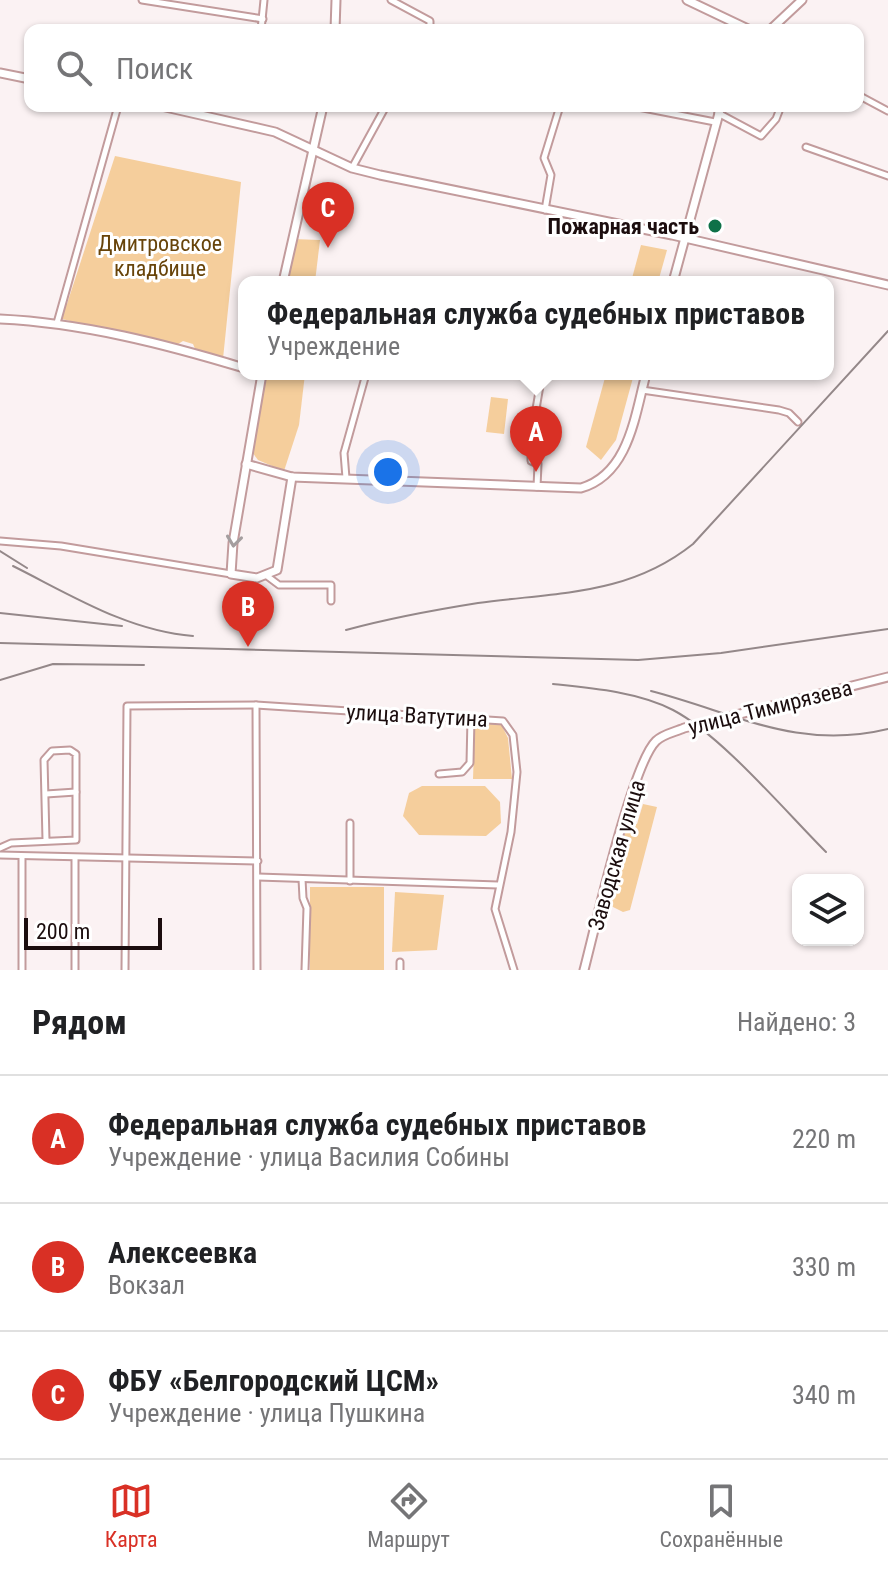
<!DOCTYPE html>
<html lang="ru">
<head>
<meta charset="utf-8">
<style>
	:root { --surface:#fff; --page:#f6f6f6; --text:#202124; --muted:#757577; --line:#e0e0e0; --accent:#d93025 }
	body { margin:0; font-family:"Roboto Condensed",sans-serif; background:var(--page); color:var(--text) }
	.controls { position:absolute; right:24px; bottom:24px; display:grid; overflow:hidden; border-radius:16px; box-shadow:0 2px 6px #0004 }
	.controls button { width:72px; height:72px; display:grid; place-items:center; padding:0; border:0; border-bottom:2px solid var(--line); background:var(--surface); color:var(--text); font:40px sans-serif }
	.scale { position:absolute; left:24px; bottom:20px; width:138px; box-sizing:border-box; padding-left:8px; border:4px solid #1b0d0e; border-top:0; font-size:22px; line-height:28px; white-space:nowrap; color:#1b0d0e; -webkit-text-stroke:6px #fff; paint-order:stroke }
	.you { position:absolute; left:388px; top:472px; width:28px; height:28px; margin:-20px; border:6px solid #fff; border-radius:50%; background:#1a73e8; box-shadow:0 0 0 12px #1a73e833 }
	.badge { display:grid; place-items:center; width:52px; height:52px; border-radius:50%; background:var(--accent); color:#fff; font-size:26px; font-weight:700 }
	.pin { position:absolute; translate:-50% -66px; filter:drop-shadow(0 2px 4px #0008) }
	.pin::after { content:''; position:absolute; top:42px; width:28px; height:24px; background:inherit; clip-path:polygon(0 0,100% 0,50% 100%) }
	.popup { position:absolute; left:238px; top:276px; width:596px; height:104px; box-sizing:border-box; display:grid; place-content:center; border-radius:16px; background:var(--surface); filter:drop-shadow(0 2px 6px #0005); font-size:26px; white-space:nowrap; color:var(--muted) }
	.popup b { font-size:30px; color:var(--text) }
	.popup::after { content:''; position:absolute; left:50%; top:100%; margin-left:-16px; border:16px solid transparent; border-top-color:var(--surface) }
	.list { margin:0; padding:0; list-style:none }
	h2 { display:flex; justify-content:space-between; align-items:center; height:104px; margin:0; padding:0 32px; font-size:34px }
	h2 small { font-size:26px; font-weight:400; color:var(--muted) }
	.list li { display:grid; grid-template-columns:52px 1fr auto; gap:24px; align-items:center; box-sizing:border-box; height:128px; padding:0 32px; border-top:2px solid var(--line) }
	.list b { display:block; font-size:30px; white-space:nowrap }
	.list p { margin:0; font-size:26px; white-space:nowrap; color:var(--muted) }
	.list em { font-size:26px; font-style:normal; color:var(--muted) }
	.icon { flex:none; width:44px; height:44px; fill:none; stroke:currentColor; stroke-width:2; stroke-linecap:round; stroke-linejoin:round }
	.map { position:relative; flex:none; width:888px; height:970px; overflow:hidden }
	.search { position:absolute; background:var(--surface); box-shadow:0 2px 6px #0004; left:24px; right:24px; top:24px; height:88px; display:flex; align-items:center; gap:20px; box-sizing:border-box; padding:0 28px; border-radius:16px; color:var(--muted); font-size:30px }
	.sheet { height:488px; background:var(--surface) }
	nav { display:flex; justify-content:space-around; align-items:center; box-sizing:border-box; height:112px; border-top:2px solid var(--line); background:var(--surface); font-size:22px; color:var(--muted) }
	nav a { display:grid; justify-items:center; gap:4px }
	nav .on { color:var(--accent) }
	.map>svg:first-child { display:block }
</style>
</head>
<body>
<div class="map">
<svg width="888" height="970" viewBox="0 0 888 970">
	<rect width="100%" height="100%" fill="#fbf2f3"/>
	<!-- green -->
	<g fill="#f5ce9c">
		<path d="M115,156L241,182L223,359L196,351L193,344L183,341L175,346L62,319L64,303L67,304Z"/>
		<path d="M293,239L320,240L315,282H284Z"/>
		<path d="M641,245L667,250L658,282H631Z"/>
		<path d="M267,374H305L299,425L284,471L258,460L252,452Z"/>
		<path d="M606,374H634L616,440L601,460L586,447Z"/>
		<path d="M491,397L508,399L504,434L486,432Z"/>
		<path d="M475,721L501,724L508,738L512,779H473Z"/>
		<path d="M422,786H485L500,802L501,823L486,836L419,835L403,816L409,793Z"/>
		<path d="M643,804L657,807L630,910L623,912L605,903L628,822L637,824Z"/>
		<rect x="310" y="887" width="74" height="83"/>
		<path d="M395,892L444,895L437,950L392,952Z"/>
	</g>
	<g fill="none" stroke-linecap="round" stroke-linejoin="round">
		<defs>
			<g id="street">
				<path d="M142,0L263,19"/>
				<path d="M391,0L430,21V30"/>
				<path d="M261,30L264,0"/>
				<path d="M858,95L888,111"/>
				<path d="M633,106L715,122"/>
				<path d="M718,113L761,136L776,119L781,106"/>
				<path d="M806,147L888,176"/>
				<path d="M352,168L386,106"/>
				<path d="M545,210L551,175L544,158L560,106"/>
				<path d="M57,323L118,106"/>
				<path d="M642,390L779,410L789,413L798,422"/>
				<path d="M346,478L344,453L366,374"/>
				<path d="M537,487L538,464L531,461V438L542,374"/>
				<path d="M0,541L61,546L231,574"/>
				<path d="M267,576L279,585H331V601"/>
				<path d="M256,705L257,970"/>
				<path d="M439,774L462,772L470,763L471,718"/>
				<path d="M46,794L76,792"/>
				<path d="M350,823V881"/>
				<path d="M0,848L11,843L76,840V754L70,750L52,751L44,760L46,840"/>
				<path d="M0,855L258,861"/>
				<path d="M75,858V970"/>
				<path d="M258,877L498,885"/>
				<path d="M302,879L303,898L307,908L305,970"/>
				<path d="M22,970V857"/>
				<path d="M125,970L127,706L256,705L503,721L513,735L517,772L511,832L495,909L514,970"/>
				<path d="M400,970V962"/>
			</g>
			<g id="secondary">
				<path d="M687,0L750,30"/>
				<path d="M335,30L336,0"/>
				<path d="M770,30L802,0"/>
				<path d="M0,73L30,79"/>
				<path d="M161,106L275,132L352,168L380,175L672,235L888,285"/>
				<path d="M283,282L323,106"/>
				<path d="M673,282L721,106"/>
				<path d="M0,319C83,323 165,344 244,368"/>
				<path d="M262,374L233,543L231,574L257,578L277,570L292,477"/>
				<path d="M246,464L292,477L581,488C629,474 635,415 646,374"/>
				<path d="M584,970C595,928 632,764 656,741C663,734 675,732 684,728L888,677"/>
			</g>
		</defs>
		<!-- street casing -->
		<use href="#street" stroke="#c29b9c" stroke-width="9"/>
		<!-- secondary casing -->
		<use href="#secondary" stroke="#c29b9c" stroke-width="11"/>
		<!-- street -->
		<use href="#street" stroke="#fff" stroke-width="5"/>
		<!-- secondary -->
		<use href="#secondary" stroke="#fff" stroke-width="7"/>
		<!-- rail -->
		<g stroke="#948889" stroke-width="2">
			<path d="M0,551L27,568"/>
			<path d="M13,566C71,595 128,631 193,636"/>
			<path d="M0,613L122,626"/>
			<path d="M346,630C390,618 434,610 478,603C557,592 628,596 693,544L888,331"/>
			<path d="M0,643L638,660L721,653L888,629"/>
			<path d="M0,680L53,664L144,665"/>
			<path d="M553,684C592,688 638,692 673,710C721,735 786,812 826,852"/>
			<path d="M651,691C736,713 797,751 888,729"/>
		</g>
	</g>
	<!-- one-way arrows -->
	<defs><path id="oneway-chevron" d="M-2-3.5L2.5 0L-2 3.5" fill="none" stroke-width="1.6" stroke-linecap="round" stroke-linejoin="round" transform="scale(2)"/></defs>
	<use stroke="#a49e9f" href="#oneway-chevron" transform="translate(234 541) rotate(97)"/>
	<!-- markers -->
	<circle fill="#0e7148" stroke="#fff" stroke-width="3" cx="715" cy="226" r="8"/>
	<g text-anchor="middle" stroke-width="6" stroke-linejoin="round" paint-order="stroke">
		<!-- poi labels -->
		<g font-size="22" font-weight="bold" fill="#1b0d0e" stroke="#fff" text-anchor="end">
			<text x="699" y="234">Пожарная часть</text>
		</g>
		<!-- park labels -->
		<g font-size="22" fill="#68440a" stroke="#fff">
			<text x="160" y="251">Дмитровское<tspan x="160" dy="25">кладбище</tspan></text>
		</g>
		<!-- street labels -->
		<g font-size="22" fill="#1b0d0e" stroke="#fff">
			<text transform="translate(770 707) rotate(-14)" y="8">улица Тимирязева</text>
			<text transform="translate(417 715) rotate(3)" y="8">улица Ватутина</text>
			<text transform="translate(616 855) rotate(-74)" y="8">Заводская улица</text>
		</g>
	</g>
</svg>
<div class="controls">
<button><svg class="icon" aria-label="layers" viewBox="0 0 24 24"><path d="M12 4l9 5-9 5-9-5zM3 14l9 5 9-5"/></svg></button>
</div>
<div class="scale">200 m</div>
<div class="you"></div>
<div class="pin badge" style="left:536px;top:472px">A</div>
<div class="popup"><b>Федеральная служба судебных приставов</b>Учреждение</div>
<div class="pin badge" style="left:248px;top:647px">B</div>
<div class="pin badge" style="left:328px;top:248px">C</div>
<div class="search"><svg class="icon" aria-label="search" viewBox="0 0 24 24"><circle cx="10" cy="10" r="6"/><path d="M15 15l6 6"/></svg>Поиск</div>
</div>
<section class="sheet">
<h2>Рядом<small>Найдено: 3</small></h2>
<ul class="list">
<li><span class="badge">A</span><div><b>Федеральная служба судебных приставов</b><p>Учреждение · улица Василия Собины</p></div><em>220 m</em></li>
<li><span class="badge">B</span><div><b>Алексеевка</b><p>Вокзал</p></div><em>330 m</em></li>
<li><span class="badge">C</span><div><b>ФБУ «Белгородский ЦСМ»</b><p>Учреждение · улица Пушкина</p></div><em>340 m</em></li>
</ul>
</section>
<nav>
<a class="on"><svg class="icon" aria-label="map" viewBox="0 0 24 24"><path d="M3 6l6-2 6 2 6-2v14l-6 2-6-2-6 2zM9 4v14M15 6v14"/></svg>Карта</a>
<a><svg class="icon" aria-label="directions" viewBox="0 0 24 24"><path d="M12 3l9 9-9 9-9-9zM9 14v-3h6M13 9l2 2-2 2"/></svg>Маршрут</a>
<a><svg class="icon" aria-label="saved" viewBox="0 0 24 24"><path d="M7 4h10v16l-5-4-5 4z"/></svg>Сохранённые</a>
</nav>
</body>
</html>
